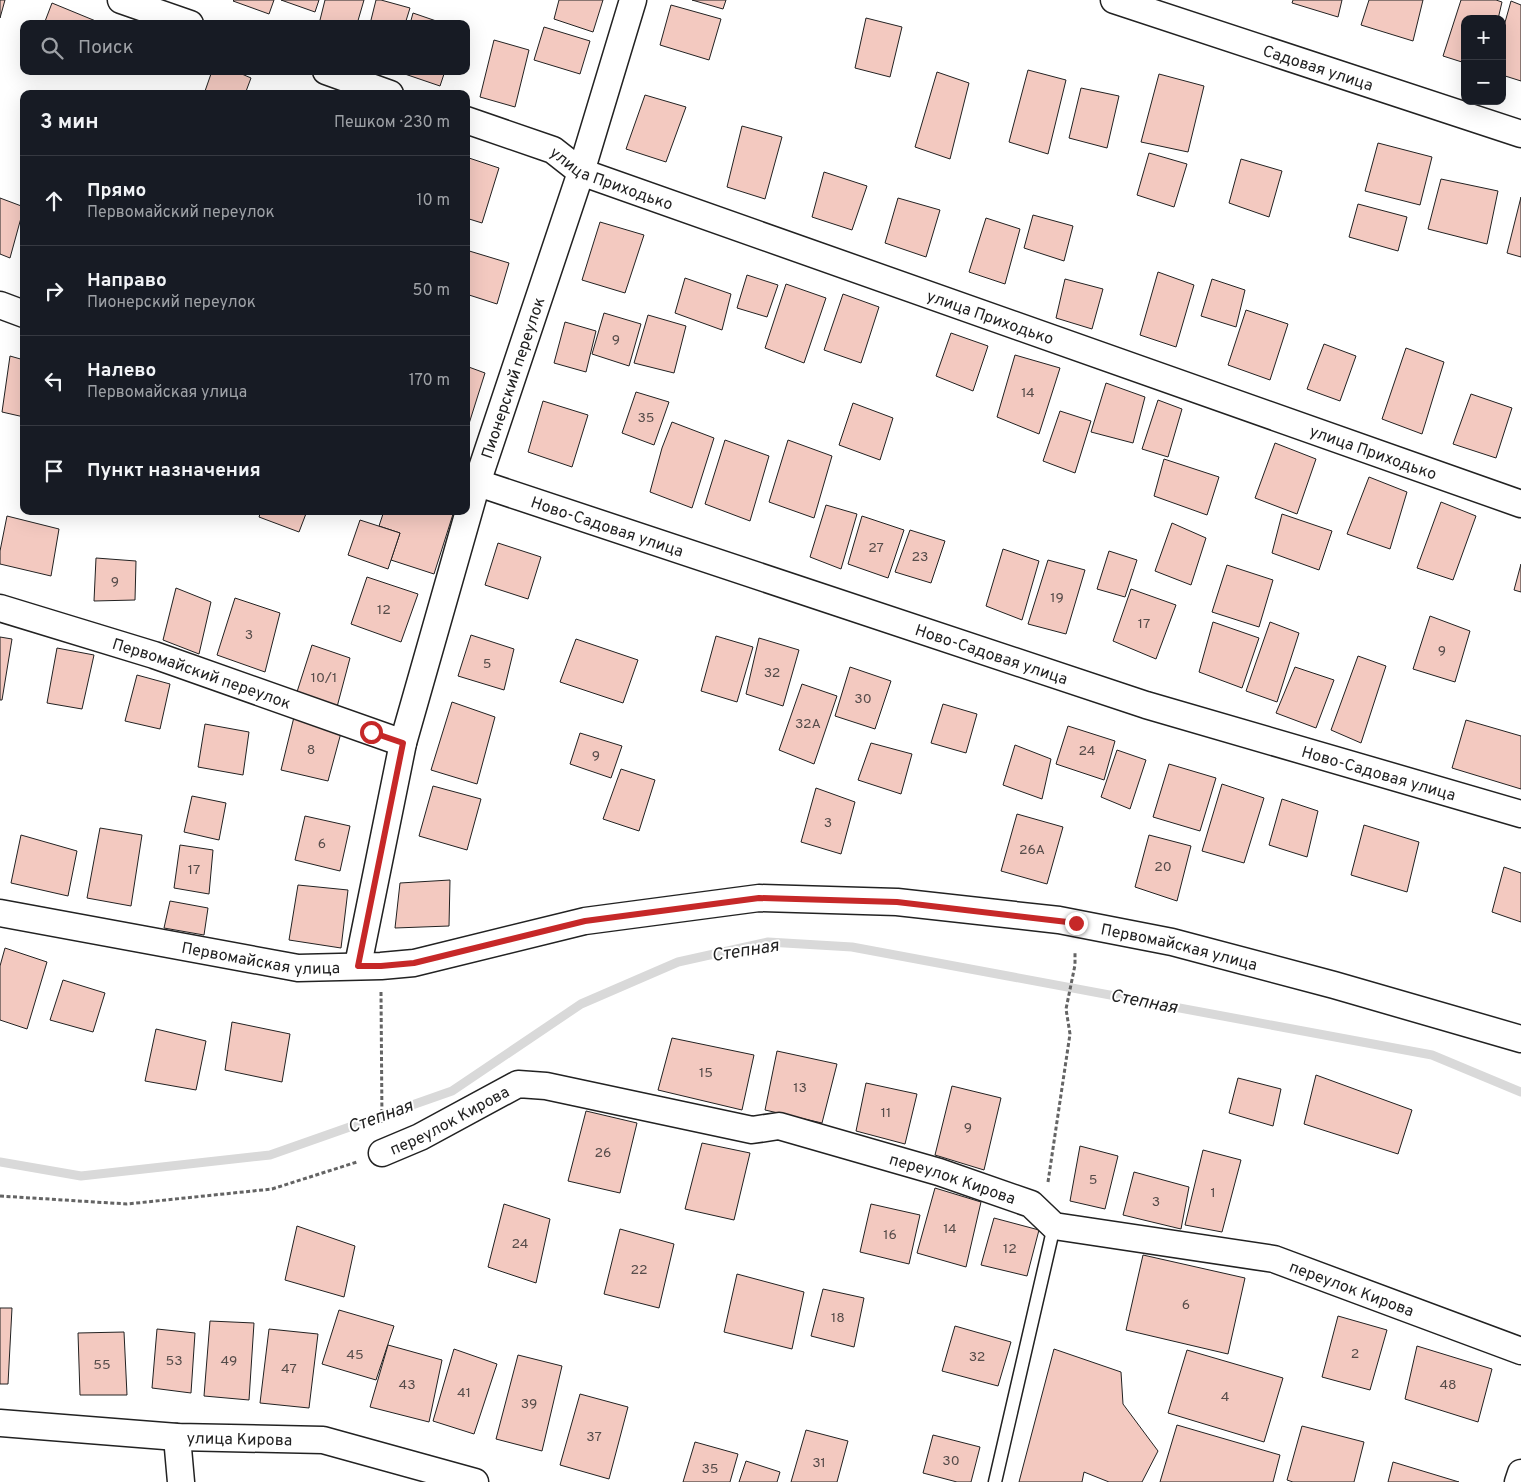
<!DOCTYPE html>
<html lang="ru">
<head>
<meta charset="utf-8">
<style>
	:root { --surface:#171b24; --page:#242831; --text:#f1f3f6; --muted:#9ea1a6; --line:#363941 }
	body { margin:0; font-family:Overpass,sans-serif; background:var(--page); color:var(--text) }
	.controls { position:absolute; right:15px; top:15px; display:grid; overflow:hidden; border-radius:10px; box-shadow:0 5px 20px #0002 }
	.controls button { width:45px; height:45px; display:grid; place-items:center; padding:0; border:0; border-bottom:1px solid var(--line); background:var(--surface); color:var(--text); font:25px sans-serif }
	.stop { position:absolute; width:15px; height:15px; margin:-11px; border:4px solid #c62828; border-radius:50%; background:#fff }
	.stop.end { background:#c62828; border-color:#fff; box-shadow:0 1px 5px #0008 }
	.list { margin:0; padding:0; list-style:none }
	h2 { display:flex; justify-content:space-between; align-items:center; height:65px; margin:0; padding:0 20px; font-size:21px }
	h2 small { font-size:16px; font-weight:400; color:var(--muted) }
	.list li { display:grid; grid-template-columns:32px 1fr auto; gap:15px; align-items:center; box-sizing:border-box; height:90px; padding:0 20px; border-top:1px solid var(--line) }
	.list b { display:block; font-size:19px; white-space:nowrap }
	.list p { margin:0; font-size:16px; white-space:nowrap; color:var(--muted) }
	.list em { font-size:16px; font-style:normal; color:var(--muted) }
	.icon { flex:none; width:28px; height:28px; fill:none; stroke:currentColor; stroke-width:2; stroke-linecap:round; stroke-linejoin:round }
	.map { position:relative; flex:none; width:1521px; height:1482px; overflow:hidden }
	.search { position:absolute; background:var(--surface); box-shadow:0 5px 20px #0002; left:20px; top:20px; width:450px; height:55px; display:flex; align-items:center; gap:12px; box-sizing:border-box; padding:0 18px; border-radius:10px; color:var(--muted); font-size:19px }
	.panel { position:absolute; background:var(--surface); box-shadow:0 5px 20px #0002; left:20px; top:90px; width:450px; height:425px; border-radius:10px }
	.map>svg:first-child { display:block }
</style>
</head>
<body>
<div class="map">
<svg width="1521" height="1482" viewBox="0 0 1521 1482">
	<rect width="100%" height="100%" fill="#fff"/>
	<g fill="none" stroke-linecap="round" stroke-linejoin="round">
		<!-- stream -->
		<path stroke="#d9d9d9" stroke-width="9" d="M0,1162L81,1176L270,1155L452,1091L581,1004L678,962L768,942L852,947L1432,1055L1521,1092"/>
	</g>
	<!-- building -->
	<g fill="#f3c9c0" stroke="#222">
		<path d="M0,0H5L0,18Z"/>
		<path d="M234,0H274L269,14L233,1Z"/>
		<path d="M281,0H319L315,12Z"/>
		<path d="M325,0H364L357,24H319Z"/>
		<path d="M376,0H381L410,8L405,24H370Z"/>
		<path d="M559,0H603L593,32L554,19Z"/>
		<path d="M692,0H726L723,9Z"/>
		<path d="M1293,0H1342L1338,17L1292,3Z"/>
		<path d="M1369,0H1423L1413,41L1361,25Z"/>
		<path d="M1461,0H1496L1502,2L1498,19H1465V63L1443,56Z"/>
		<path d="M1511,1L1521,5V81L1502,75V33Z"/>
		<path d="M52,3L103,24H44Z"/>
		<path d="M671,5L721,19L709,60L660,45Z"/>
		<path d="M413,13L445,24H410Z"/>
		<path d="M866,18L902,27L890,77L855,68Z"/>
		<path d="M544,27L590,41L580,74L534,60Z"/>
		<path d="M494,40L529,50L515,107L480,97Z"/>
		<path d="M1028,70L1066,80L1048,154L1009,142Z"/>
		<path d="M212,71H235L251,78L245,94H204Z"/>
		<path d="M396,71H445L440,86Z"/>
		<path d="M937,72L969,83L950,159L915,147Z"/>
		<path d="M1159,74L1204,86L1188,152L1141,142Z"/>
		<path d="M1081,88L1119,96L1107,148L1069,138Z"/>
		<path d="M645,95L686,107L666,162L626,149Z"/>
		<path d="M742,126L782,137L765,199L727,187Z"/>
		<path d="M1378,143L1432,157L1420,205L1365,191Z"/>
		<path d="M1149,153L1187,164L1174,207L1137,195Z"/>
		<path d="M466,157L499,168L482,223L466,218Z"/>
		<path d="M1241,159L1282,171L1269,217L1229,203Z"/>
		<path d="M824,172L867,186L852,230L812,217Z"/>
		<path d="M1441,179L1498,191L1487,244L1428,229Z"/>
		<path d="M1521,197V257L1507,253Z"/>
		<path d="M0,198L24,207L10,258L0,254Z"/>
		<path d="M898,198L940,210L926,257L885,243Z"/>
		<path d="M1358,204L1407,217L1398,251L1349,237Z"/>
		<path d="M1033,215L1073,226L1064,261L1024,248Z"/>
		<path d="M986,218L1020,229L1005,284L969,272Z"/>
		<path d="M600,222L644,235L625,293L582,280Z"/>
		<path d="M466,250L509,263L497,304L466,294Z"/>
		<path d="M1158,272L1194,285L1176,347L1140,335Z"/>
		<path d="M747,275L778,285L767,317L737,308Z"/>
		<path d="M685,278L731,294L722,330L675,313Z"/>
		<path d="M1065,279L1103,289L1092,329L1056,318Z"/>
		<path d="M1212,279L1245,290L1236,327L1201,316Z"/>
		<path d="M786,284L826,298L804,363L765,348Z"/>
		<path d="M843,294L879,307L861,363L824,350Z"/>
		<path d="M1246,310L1288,324L1270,380L1228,365Z"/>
		<path d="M604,313L641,324L629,366L592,354Z"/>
		<path d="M648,315L686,326L674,373L634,363Z"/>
		<path d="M565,322L596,331L586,372L554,363Z"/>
		<path d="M951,333L988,346L973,391L936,376Z"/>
		<path d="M1324,344L1356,356L1340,401L1307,389Z"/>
		<path d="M1406,348L1444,362L1422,434L1382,419Z"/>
		<path d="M1015,355L1060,368L1039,434L997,417Z"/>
		<path d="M10,356L24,360V417L2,412Z"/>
		<path d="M466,366L485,373L467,430L466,429Z"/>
		<path d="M1106,383L1145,397L1133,443L1091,432Z"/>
		<path d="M636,392L669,402L654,445L622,433Z"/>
		<path d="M1471,394L1512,408L1496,458L1453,444Z"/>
		<path d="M1158,400L1182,409L1168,457L1142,449Z"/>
		<path d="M543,401L588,415L572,467L528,452Z"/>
		<path d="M853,403L893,418L880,460L839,445Z"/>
		<path d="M1060,411L1091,421L1075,473L1043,461Z"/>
		<path d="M672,422L714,438L692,508L650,492L662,448Z"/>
		<path d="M725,440L769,456L750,521L705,504Z"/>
		<path d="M788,440L832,456L814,518L769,502Z"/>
		<path d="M1275,443L1316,459L1297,514L1255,498Z"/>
		<path d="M1164,459L1219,477L1207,515L1154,496Z"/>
		<path d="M1369,477L1407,492L1390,549L1347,534Z"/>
		<path d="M1441,502L1476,516L1453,580L1417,568Z"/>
		<path d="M826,505L857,514L841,569L810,557Z"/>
		<path d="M261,511H307L299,532L259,517Z"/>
		<path d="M384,511H454L434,574L391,560L400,533L379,526Z"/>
		<path d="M1282,514L1332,531L1319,570L1272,553Z"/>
		<path d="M7,516L59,529L51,576L0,564V551Z"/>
		<path d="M862,516L904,530L888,578L848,564Z"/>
		<path d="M360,520L400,533L388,569L348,555Z"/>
		<path d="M1172,523L1206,538L1191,585L1155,571Z"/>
		<path d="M910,530L945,541L931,583L895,572Z"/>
		<path d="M498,543L541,557L528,599L485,585Z"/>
		<path d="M1003,549L1039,561L1022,620L986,606Z"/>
		<path d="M1109,551L1137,560L1125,597L1097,589Z"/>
		<path d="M96,558L136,561L135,600L94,601Z"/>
		<path d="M1048,560L1085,570L1066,634L1028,624Z"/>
		<path d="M1521,564V592L1514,590Z"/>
		<path d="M1227,565L1273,580L1259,627L1212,612Z"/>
		<path d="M367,577L418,594L401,642L351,624Z"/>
		<path d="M176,588L211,602L199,654L163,640Z"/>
		<path d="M1131,589L1176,605L1156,659L1113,641Z"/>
		<path d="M235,598L280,613L265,672L217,655Z"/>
		<path d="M1430,616L1470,631L1455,682L1413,669Z"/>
		<path d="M1213,622L1259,638L1242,688L1199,672Z"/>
		<path d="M1270,622L1299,633L1277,702L1246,691Z"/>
		<path d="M471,635L514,649L504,690L458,676Z"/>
		<path d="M716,636L753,647L737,702L701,691Z"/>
		<path d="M0,637L12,639L2,700H0Z"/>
		<path d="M759,638L799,650L783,706L746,694Z"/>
		<path d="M576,639L638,660L623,703L560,682Z"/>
		<path d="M312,645L350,658L337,707L296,695Z"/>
		<path d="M57,648L94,655L82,709L47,703Z"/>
		<path d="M1358,656L1386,666L1361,743L1331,730Z"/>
		<path d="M850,667L891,681L875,729L835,716Z"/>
		<path d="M1295,667L1334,680L1316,728L1276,713Z"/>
		<path d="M137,675L170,684L160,729L125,721Z"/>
		<path d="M802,684L837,696L814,764L779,750Z"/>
		<path d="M452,702L495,717L477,784L431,770Z"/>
		<path d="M943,704L977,714L966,753L931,743Z"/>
		<path d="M294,717L342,729L328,781L281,770Z"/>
		<path d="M1466,720L1521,736V789L1452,768Z"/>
		<path d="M205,724L249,732L243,775L198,767Z"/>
		<path d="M1068,726L1115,741L1104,780L1056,764Z"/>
		<path d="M580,733L622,746L611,778L570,764Z"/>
		<path d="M871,743L912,754L901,794L858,780Z"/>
		<path d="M1015,745L1051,759L1042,799L1003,785Z"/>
		<path d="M1117,750L1146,760L1130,809L1101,797Z"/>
		<path d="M1169,764L1216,778L1200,831L1153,817Z"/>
		<path d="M621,769L655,780L639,831L603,819Z"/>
		<path d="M1222,784L1264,798L1244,863L1202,851Z"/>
		<path d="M433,786L481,799L467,850L419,836Z"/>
		<path d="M816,788L855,802L841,854L801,842Z"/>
		<path d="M192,796L226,803L219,840L184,832Z"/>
		<path d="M1282,799L1318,811L1307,857L1269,845Z"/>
		<path d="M1017,814L1063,827L1047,884L1001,871Z"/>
		<path d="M305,816L350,826L340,871L295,860Z"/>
		<path d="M1364,825L1419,842L1407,892L1351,875Z"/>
		<path d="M100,828L142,835L131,906L87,898Z"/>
		<path d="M21,835L77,851L68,896L11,883Z"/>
		<path d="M1149,835L1191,846L1177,901L1135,887Z"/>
		<path d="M180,845L213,850L209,894L174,888Z"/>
		<path d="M1504,867L1521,873V922L1492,912Z"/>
		<path d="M450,880L449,926L395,928L400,883Z"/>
		<path d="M298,885L348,890L341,948L289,940Z"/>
		<path d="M170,901L208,908L204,935L164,928Z"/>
		<path d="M5,948L47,962L27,1029L0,1020V966Z"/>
		<path d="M63,980L105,993L93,1032L50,1020Z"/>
		<path d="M232,1022L290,1034L282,1082L225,1070Z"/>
		<path d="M156,1029L206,1041L196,1090L145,1081Z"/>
		<path d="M672,1038L754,1055L742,1110L658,1090Z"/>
		<path d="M777,1051L837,1064L822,1123L765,1110Z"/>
		<path d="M1316,1075L1412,1110L1398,1154L1304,1124Z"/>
		<path d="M1238,1078L1281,1089L1273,1126L1229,1113Z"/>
		<path d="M866,1083L917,1094L905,1144L856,1131Z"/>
		<path d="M952,1086L1001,1098L984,1170L935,1155Z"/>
		<path d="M586,1111L637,1123L620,1193L568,1181Z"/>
		<path d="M702,1143L750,1153L734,1220L685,1209Z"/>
		<path d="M1080,1146L1118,1156L1105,1209L1070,1201Z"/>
		<path d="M1203,1150L1241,1160L1222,1232L1185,1225Z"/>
		<path d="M1134,1172L1189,1187L1181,1229L1123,1215Z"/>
		<path d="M935,1188L981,1202L966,1267L917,1253Z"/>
		<path d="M504,1204L550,1219L536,1283L488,1267Z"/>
		<path d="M871,1204L920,1215L909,1264L860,1252Z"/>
		<path d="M994,1218L1039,1230L1027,1276L981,1265Z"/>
		<path d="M297,1226L355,1246L344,1297L285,1280Z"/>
		<path d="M620,1229L674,1244L659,1308L604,1294Z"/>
		<path d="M1143,1255L1245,1278L1228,1354L1126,1330Z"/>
		<path d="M737,1274L804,1292L792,1349L724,1332Z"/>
		<path d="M823,1289L864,1298L854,1347L811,1336Z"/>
		<path d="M0,1308H12L8,1384H0Z"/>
		<path d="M339,1310L394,1326L376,1380L322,1364Z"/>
		<path d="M1338,1316L1387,1330L1370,1390L1322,1377Z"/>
		<path d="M210,1321L254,1323L249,1400L204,1396Z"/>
		<path d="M955,1326L1011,1342L998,1386L942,1371Z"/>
		<path d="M157,1329L195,1333L191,1393L152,1388Z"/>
		<path d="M269,1329L318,1334L309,1408L260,1403Z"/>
		<path d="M124,1332L127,1395H80L78,1333Z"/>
		<path d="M388,1345L442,1360L429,1422L370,1407Z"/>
		<path d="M1417,1346L1492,1369L1478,1422L1405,1399Z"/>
		<path d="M454,1349L497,1364L474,1434L433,1421Z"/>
		<path d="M1054,1349L1121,1372L1123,1404L1158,1451L1142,1482H1109L1084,1472L1082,1482H1019Z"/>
		<path d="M1187,1350L1283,1378L1264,1442L1168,1413Z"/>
		<path d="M518,1355L562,1366L542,1451L496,1439Z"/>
		<path d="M580,1394L628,1407L609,1479L560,1465Z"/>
		<path d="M1177,1425L1280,1455L1273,1482H1160Z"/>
		<path d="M1302,1426L1364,1442L1354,1482H1293L1287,1480Z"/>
		<path d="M806,1430L848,1441L837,1482H791Z"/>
		<path d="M933,1435L980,1447L971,1482H957L923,1473Z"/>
		<path d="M695,1442L738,1454L730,1482H683Z"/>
		<path d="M746,1461L780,1472L777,1482H739Z"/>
		<path d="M1393,1462L1459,1482H1388Z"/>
	</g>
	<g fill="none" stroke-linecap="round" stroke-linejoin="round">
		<defs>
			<path id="service" d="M995,1482L1054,1226"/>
			<g id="minor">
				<path d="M121,0L190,24"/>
				<path id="s1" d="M1114,0L1521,134"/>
				<path d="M326,71L390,94"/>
				<path id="s2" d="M466,120L553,150L581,172L1521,504"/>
				<path d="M0,305L24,314"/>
				<path id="s3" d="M466,479L1146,705L1521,814"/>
				<path id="s4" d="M0,608L154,655L403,743"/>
				<path id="s5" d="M0,913L298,968L381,966L414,963L585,921L759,898L897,902L1059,920L1172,942L1334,985L1521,1039"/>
				<path id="s6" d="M358,965L403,743L477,483L581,172L633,0"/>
				<path id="s7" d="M382,1153L420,1137L518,1084L546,1086L752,1130L779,1126L939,1172L1031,1204L1054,1226L1274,1259L1521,1351"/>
				<path id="s8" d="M0,1423L177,1437L323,1440L475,1482"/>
				<path d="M177,1437L181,1482"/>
				<path d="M1518,1482L1521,1473"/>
			</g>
		</defs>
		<!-- service casing -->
		<use href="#service" stroke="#222" stroke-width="15"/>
		<!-- minor casing -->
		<use href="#minor" stroke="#222" stroke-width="29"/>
		<!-- path -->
		<g stroke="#646464" stroke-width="3" stroke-dasharray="4 2.5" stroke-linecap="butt">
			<path d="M381,992L382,1123"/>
			<path d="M1048,1182L1070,1034L1066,1009L1075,965V952"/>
			<path d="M0,1196L127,1204L272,1189L357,1162"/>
		</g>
		<!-- service -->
		<use href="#service" stroke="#fff" stroke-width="12"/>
		<!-- minor -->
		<use href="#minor" stroke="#fff" stroke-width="26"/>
	</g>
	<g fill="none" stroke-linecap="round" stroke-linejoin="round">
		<!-- route -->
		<path stroke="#c62828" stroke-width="6" d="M371,732L403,743L358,966H381L414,963L585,921L759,898L897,902L1076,923"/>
	</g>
	<g text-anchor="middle" stroke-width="4" stroke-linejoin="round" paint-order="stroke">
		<!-- number labels -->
		<g font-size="14" fill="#564c4a">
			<text x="616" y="344">9</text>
			<text x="1028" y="397">14</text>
			<text x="646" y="422">35</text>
			<text x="876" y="552">27</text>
			<text x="920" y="561">23</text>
			<text x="115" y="586">9</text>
			<text x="1057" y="602">19</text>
			<text x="384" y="614">12</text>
			<text x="1144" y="628">17</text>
			<text x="249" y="639">3</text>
			<text x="1442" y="655">9</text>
			<text x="487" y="668">5</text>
			<text x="772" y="677">32</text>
			<text x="324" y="682">10/1</text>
			<text x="863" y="703">30</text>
			<text x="808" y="728">32А</text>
			<text x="311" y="754">8</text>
			<text x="1087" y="755">24</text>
			<text x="596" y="760">9</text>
			<text x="828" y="827">3</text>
			<text x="322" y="848">6</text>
			<text x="1032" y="854">26А</text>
			<text x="1163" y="871">20</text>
			<text x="194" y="874">17</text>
			<text x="706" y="1077">15</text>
			<text x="800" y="1092">13</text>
			<text x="886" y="1117">11</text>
			<text x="968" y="1132">9</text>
			<text x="603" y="1157">26</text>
			<text x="1093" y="1184">5</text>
			<text x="1213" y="1197">1</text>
			<text x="1156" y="1206">3</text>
			<text x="950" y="1233">14</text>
			<text x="890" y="1239">16</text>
			<text x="520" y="1248">24</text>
			<text x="1010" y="1253">12</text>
			<text x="639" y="1274">22</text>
			<text x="1186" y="1309">6</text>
			<text x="838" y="1322">18</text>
			<text x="1355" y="1358">2</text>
			<text x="355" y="1359">45</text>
			<text x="977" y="1361">32</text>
			<text x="174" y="1365">53</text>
			<text x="229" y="1365">49</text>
			<text x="102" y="1369">55</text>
			<text x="289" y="1373">47</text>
			<text x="407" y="1389">43</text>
			<text x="1448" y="1389">48</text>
			<text x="464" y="1397">41</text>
			<text x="1225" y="1401">4</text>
			<text x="529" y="1408">39</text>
			<text x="594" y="1441">37</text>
			<text x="951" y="1465">30</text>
			<text x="819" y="1467">31</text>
			<text x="710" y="1473">35</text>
		</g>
		<!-- street labels -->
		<g font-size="16" fill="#222" stroke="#fff">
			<text dy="6" stroke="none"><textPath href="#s1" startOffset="215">Садовая улица</textPath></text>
			<text dy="6" stroke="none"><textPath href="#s2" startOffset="158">улица Приходько</textPath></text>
			<text dy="6" stroke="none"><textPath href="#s2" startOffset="562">улица Приходько</textPath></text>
			<text dy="6" stroke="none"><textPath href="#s6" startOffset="608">Пионерский переулок</textPath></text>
			<text dy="6" stroke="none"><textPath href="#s2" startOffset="968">улица Приходько</textPath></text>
			<text dy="6" stroke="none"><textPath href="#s3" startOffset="149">Ново-Садовая улица</textPath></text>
			<text dy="6" stroke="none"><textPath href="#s3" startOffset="554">Ново-Садовая улица</textPath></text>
			<text dy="6" stroke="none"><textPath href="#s4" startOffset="212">Первомайский переулок</textPath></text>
			<text dy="6" stroke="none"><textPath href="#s3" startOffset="959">Ново-Садовая улица</textPath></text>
			<text dy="6" stroke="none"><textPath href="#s5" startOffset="1195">Первомайская улица</textPath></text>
			<text dy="6" stroke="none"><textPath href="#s5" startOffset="265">Первомайская улица</textPath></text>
			<text dy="6" stroke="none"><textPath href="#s7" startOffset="75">переулок Кирова</textPath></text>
			<text dy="6" stroke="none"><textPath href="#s7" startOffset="600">переулок Кирова</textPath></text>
			<text dy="6" stroke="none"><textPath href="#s7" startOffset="1020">переулок Кирова</textPath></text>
			<text dy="6" stroke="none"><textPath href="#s8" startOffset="240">улица Кирова</textPath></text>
		</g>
		<!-- water labels -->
		<g font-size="18" font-style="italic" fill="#222" stroke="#fff">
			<text transform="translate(745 950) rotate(-9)" y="6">Степная</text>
			<text transform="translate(1144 1001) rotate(11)" y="6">Степная</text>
			<text transform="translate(380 1116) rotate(-20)" y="6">Степная</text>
		</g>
	</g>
</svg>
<div class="controls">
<button>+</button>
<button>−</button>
</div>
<div class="stop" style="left:371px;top:732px"></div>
<div class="stop end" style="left:1076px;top:923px"></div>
<div class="search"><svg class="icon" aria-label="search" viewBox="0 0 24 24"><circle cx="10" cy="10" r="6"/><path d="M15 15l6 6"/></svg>Поиск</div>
<section class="panel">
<h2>3 мин<small>Пешком · 230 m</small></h2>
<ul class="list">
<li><svg class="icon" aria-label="ahead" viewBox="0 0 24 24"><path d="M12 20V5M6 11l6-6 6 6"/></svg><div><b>Прямо</b><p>Первомайский переулок</p></div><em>10 m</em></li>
<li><svg class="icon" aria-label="right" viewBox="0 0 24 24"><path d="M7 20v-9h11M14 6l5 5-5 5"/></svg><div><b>Направо</b><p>Пионерский переулок</p></div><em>50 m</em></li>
<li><svg class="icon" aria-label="left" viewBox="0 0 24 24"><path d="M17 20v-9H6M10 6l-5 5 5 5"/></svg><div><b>Налево</b><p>Первомайская улица</p></div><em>170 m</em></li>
<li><svg class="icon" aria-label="arrive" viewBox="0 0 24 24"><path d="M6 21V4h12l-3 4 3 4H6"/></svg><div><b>Пункт назначения</b></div></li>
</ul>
</section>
</div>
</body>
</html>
